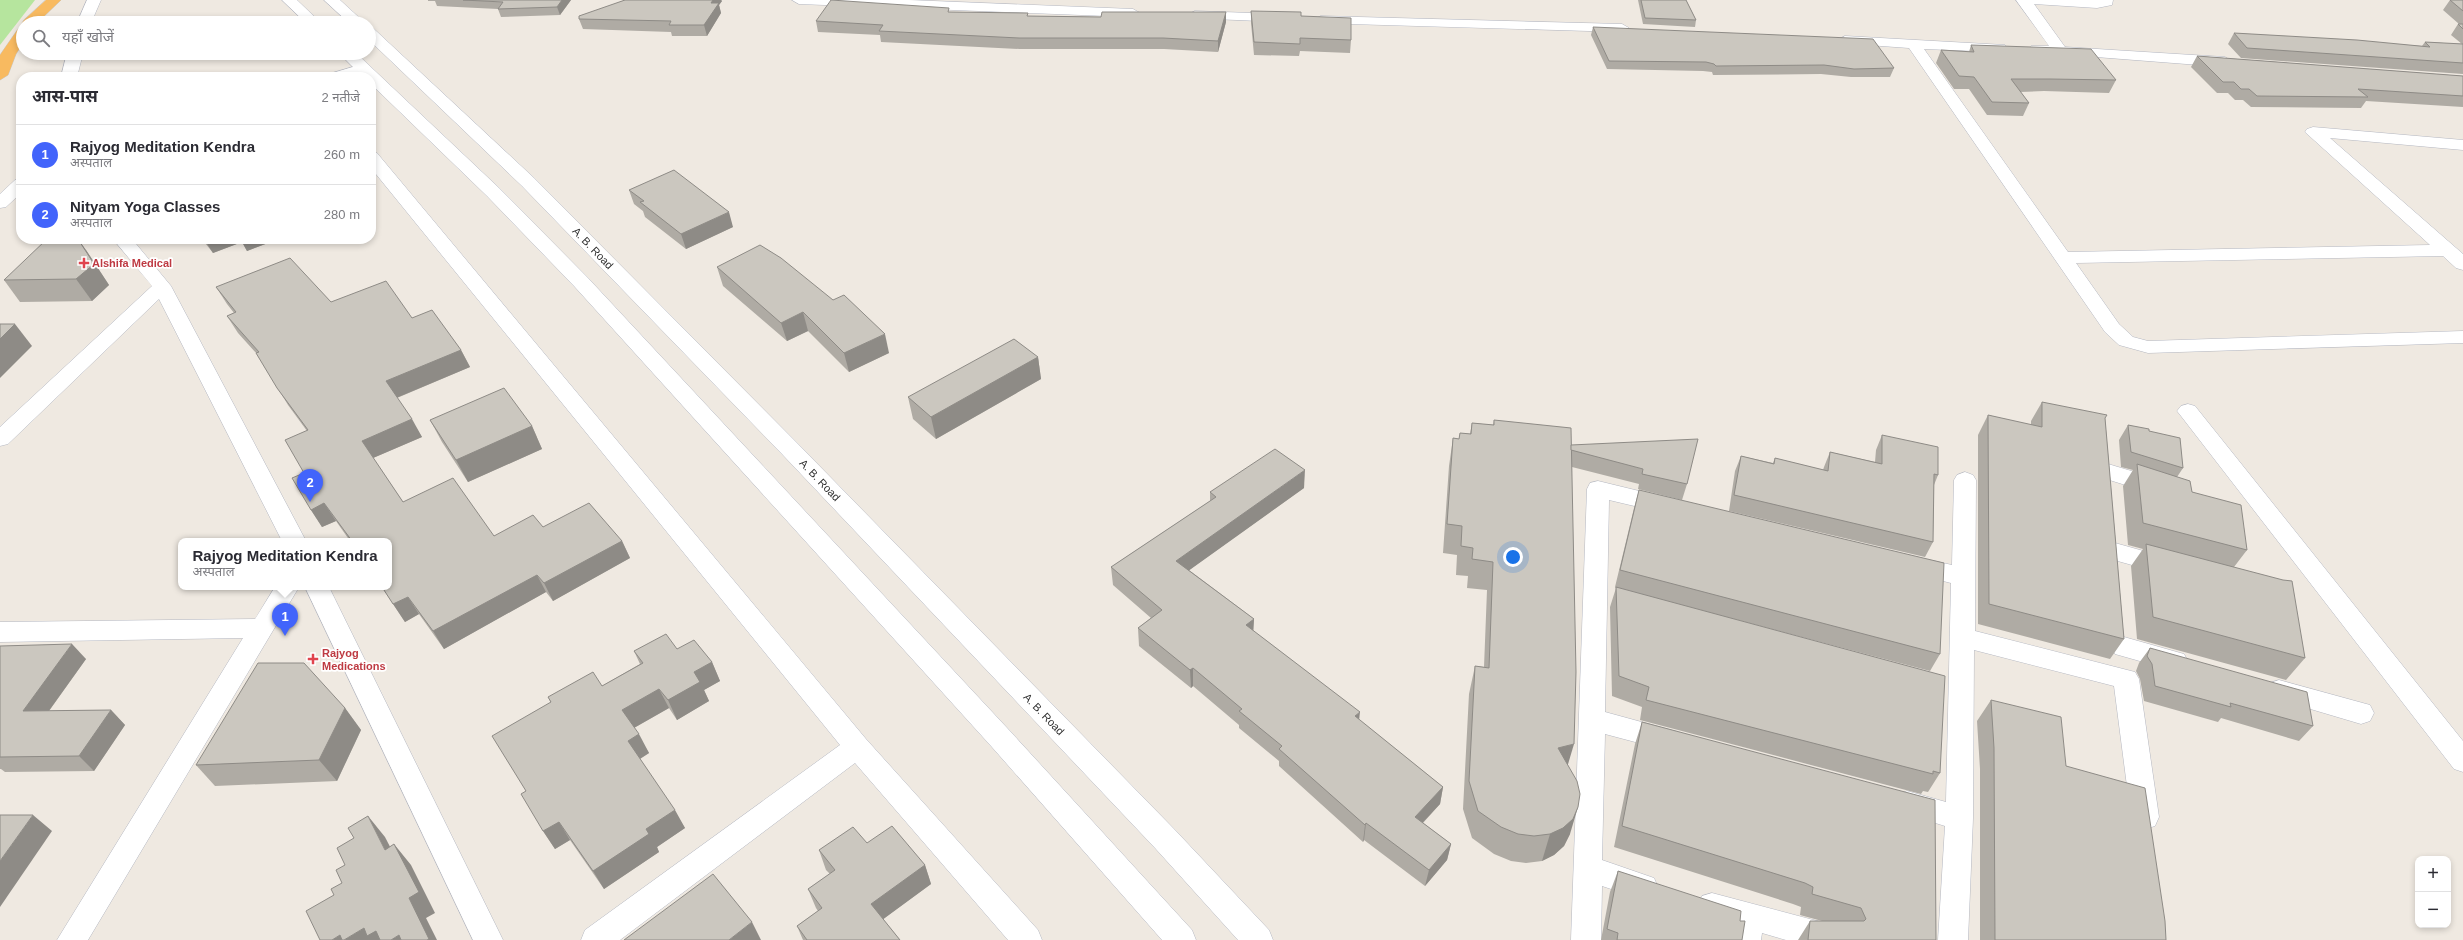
<!DOCTYPE html>
<html lang="hi">
<head>
<meta charset="utf-8">
<style>
	:root { --surface:#fff; --page:#f2f2f3; --text:#2b2b33; --muted:#7c7c81; --line:#e1e1e2; --accent:#4264fb }
	body { margin:0; font-family:Arial,"Noto Sans Devanagari",sans-serif; background:var(--page); color:var(--text) }
	.controls { position:absolute; right:12px; bottom:12px; display:grid; overflow:hidden; border-radius:8px; box-shadow:0 2px 6px #0003 }
	.controls button { width:36px; height:36px; display:grid; place-items:center; padding:0; border:0; border-bottom:1px solid var(--line); background:var(--surface); color:var(--text); font:20px sans-serif }
	.you { position:absolute; left:1513px; top:557px; width:14px; height:14px; margin:-10px; border:3px solid #fff; border-radius:50%; background:#1a73e8; box-shadow:0 0 0 6px #1a73e833 }
	.badge { display:grid; place-items:center; width:26px; height:26px; border-radius:50%; background:var(--accent); color:#fff; font-size:13px; font-weight:700 }
	.pin { position:absolute; translate:-50% -33px; filter:drop-shadow(0 1px 2px #0008) }
	.pin::after { content:''; position:absolute; top:21px; width:14px; height:12px; background:inherit; clip-path:polygon(0 0,100% 0,50% 100%) }
	.popup { position:absolute; left:178px; top:538px; width:214px; height:52px; box-sizing:border-box; display:grid; place-content:center; border-radius:8px; background:var(--surface); filter:drop-shadow(0 1px 3px #0005); font-size:13px; white-space:nowrap; color:var(--muted) }
	.popup b { font-size:15px; color:var(--text) }
	.popup::after { content:''; position:absolute; left:50%; top:100%; margin-left:-8px; border:8px solid transparent; border-top-color:var(--surface) }
	.list { margin:0; padding:0; list-style:none }
	h2 { display:flex; justify-content:space-between; align-items:center; height:52px; margin:0; padding:0 16px; font-size:17px }
	h2 small { font-size:13px; font-weight:400; color:var(--muted) }
	.list li { display:grid; grid-template-columns:26px 1fr auto; gap:12px; align-items:center; box-sizing:border-box; height:60px; padding:0 16px; border-top:1px solid var(--line) }
	.list b { display:block; font-size:15px; white-space:nowrap }
	.list p { margin:0; font-size:13px; white-space:nowrap; color:var(--muted) }
	.list em { font-size:13px; font-style:normal; color:var(--muted) }
	.icon { flex:none; width:22px; height:22px; fill:none; stroke:currentColor; stroke-width:2; stroke-linecap:round; stroke-linejoin:round }
	.map { position:relative; flex:none; width:2463px; height:940px; overflow:hidden }
	.search { position:absolute; background:var(--surface); box-shadow:0 2px 6px #0003; left:16px; top:16px; width:360px; height:44px; display:flex; align-items:center; gap:10px; box-sizing:border-box; padding:0 14px; border-radius:22px; color:var(--muted); font-size:15px }
	.panel { position:absolute; background:var(--surface); box-shadow:0 2px 6px #0003; left:16px; top:72px; width:360px; height:172px; border-radius:16px }
	.map>svg:first-child { display:block }
</style>
</head>
<body>
<div class="map">
<svg width="2463" height="940" viewBox="0 0 2463 940">
	<rect width="100%" height="100%" fill="#efe9e1"/>
	<!-- green -->
	<path fill="#b6e59e" d="M0,0H35L0,45Z"/>
	<g fill="none" stroke-linecap="round" stroke-linejoin="round">
		<defs>
			<g id="minor">
				<path d="M87,0H101L91,23H77Z"/>
				<path d="M792,0H909L1133,9L1140,13L1133,17L799,4Z"/>
				<path d="M2016,0H2113L2112,5L2097,8L2034,4L2065,47L2225,57L2233,62L2225,67L2031,52L2028,49L2031,46H2049Z"/>
				<path d="M1195,11L1281,14L1288,18L1281,22L1190,18L1188,15Z"/>
				<path d="M1321,16L1622,24L1629,28L1622,32L1316,23L1314,20Z"/>
				<path d="M1845,36L2005,45L2007,48L2005,51L2000,52L1924,49L2068,252L2430,245L2305,132L2307,129L2313,127L2463,140V150L2330,138L2463,254V270L2456,268L2443,256L2076,263L2119,324L2133,337L2148,341L2463,331V343L2148,353L2119,345L2105,332L1909,48L1840,43L1838,40Z"/>
				<path d="M67,53H83L77,77H61Z"/>
				<path d="M363,64L371,69C363,80 338,77 326,77L329,74Z"/>
				<path d="M371,152L377,153L866,739L1038,930L1042,940H1008L855,763L620,940H581L585,930L840,745L371,168Z"/>
				<path d="M21,179V193L6,207L0,208V194L15,180Z"/>
				<path d="M113,239H132L171,286L306,541H282L159,299L8,444L0,446V427L152,286Z"/>
				<path d="M2188,404L2195,406L2463,741V772L2454,769L2181,416L2177,411L2181,406Z"/>
				<path d="M2108,464L2165,481L2168,487L2165,493L2157,495L2100,477L2097,472L2100,467Z"/>
				<path d="M1965,472L1973,475L1976,480L1975,631L2135,672L2139,679L2159,817L2155,826L2145,829L2135,826L2131,817L2114,686L1974,650L1973,818L1968,940H1938L1945,826L1897,811L1893,803L1897,795L1907,791L1946,802L1951,583L1908,572L1904,566L1908,560L1916,557L1952,565L1954,480L1957,475Z"/>
				<path d="M1598,481L1672,499L1675,505L1672,511L1664,513L1609,500L1605,712L1678,732L1682,740L1678,748L1669,751L1605,734L1602,860L1654,878L1658,887L1654,896L1644,900L1602,886L1601,940H1571L1587,489L1590,483Z"/>
				<path d="M2115,543L2172,559L2176,565L2172,571L2164,574L2107,558L2103,552L2107,546Z"/>
				<path d="M275,587H299L88,940H57L243,638L0,642V622L255,619Z"/>
				<path d="M305,587H329L503,940H473Z"/>
				<path d="M2124,637L2184,654L2188,661L2184,668L2175,671L2115,654L2112,647L2115,640Z"/>
				<path d="M2279,680L2370,705L2374,713L2370,721L2361,724L2270,697L2266,690L2270,683Z"/>
				<path d="M1712,893L1836,926L1847,930L1851,940H1786L1762,933L1761,940H1731L1733,925L1702,916L1697,906L1702,896Z"/>
			</g>
			<g id="secondary">
				<path d="M282,0H297L321,23H306Z"/>
				<path d="M324,0H340L365,23H349Z"/>
				<path d="M369,28L374,29L534,178L798,444L1175,830L1269,930L1273,940H1238L1155,848L782,454L522,186L369,40Z"/>
				<path d="M339,53H356L499,188L588,278L1009,730L1192,930L1196,940H1162L991,746L574,286L487,196L371,84V77H363Z"/>
			</g>
			<g id="trunk">
				<path d="M46,0H61L37,23H23V25L22,23L24,20Z"/>
				<path d="M23,28V43L16,54L8,75L0,80V55L18,29Z"/>
			</g>
		</defs>
		<!-- minor casing -->
		<use href="#minor" stroke="#b4b7c1" stroke-width="1"/>
		<!-- secondary casing -->
		<use href="#secondary" stroke="#b4b7c1" stroke-width="1"/>
		<!-- trunk casing -->
		<use href="#trunk" stroke="#c9c9c9" stroke-width="1"/>
		<!-- minor -->
		<use href="#minor" fill="#fff" fill-rule="evenodd"/>
		<!-- secondary -->
		<use href="#secondary" fill="#fff" fill-rule="evenodd"/>
		<!-- trunk -->
		<use href="#trunk" fill="#f8ba60" fill-rule="evenodd"/>
	</g>
	<!-- wall -->
	<g fill="#afaba4">
		<path d="M428,0H571L560,15L501,17L498,9L437,6L435,1H428Z"/>
		<path d="M625,0H721L722,1L719,5L721,13L707,36H672L671,32L583,29L579,19Z"/>
		<path d="M1638,0H1686L1696,20L1695,27L1643,24Z"/>
		<path d="M2450,0H2463V74L2241,58L2228,44L2234,33L2422,46L2425,42L2462,44L2451,35L2458,24H2459L2443,10Z"/>
		<path d="M1251,11L1301,16L1351,40L1350,53L1300,51L1299,56L1254,55L1251,23Z"/>
		<path d="M950,12L1029,16L1101,17L1226,12V22L1218,52L1164,49H1020L881,42L880,35L818,32L816,21Z"/>
		<path d="M1593,27L1894,68L1890,77H1851L1821,74L1713,75L1712,72L1703,71L1607,69L1591,35Z"/>
		<path d="M1971,45L2116,80L2109,93L2044,91L2020,92L2029,103L2023,116L1987,115L1969,89H1954L1936,63L1941,50L1969,52Z"/>
		<path d="M2197,56L2463,76V107L2366,101L2361,108L2251,107L2243,100H2235L2228,93H2217L2191,67Z"/>
		<path d="M629,190L733,227L686,249L645,217L643,211L634,204Z"/>
		<path d="M202,239H266L268,243L247,251L242,242L213,253Z"/>
		<path d="M86,250L109,285L92,301L20,302L4,280Z"/>
		<path d="M717,267L889,353L849,372L808,331L787,341L723,286Z"/>
		<path d="M216,287L331,302L412,318L461,350L470,367L397,398L422,437L373,458L403,502L494,536L543,527L622,541L630,558L553,601L546,592L444,649L419,614L405,622L382,587L389,541H350L336,521L322,527L311,510L304,473L307,431L288,405L257,354L238,333L227,316L234,313L227,304Z"/>
		<path d="M1038,357L1041,379L936,439L913,419L908,397Z"/>
		<path d="M2042,402L2105,418L2124,639L2110,659L1978,624V435L1988,415L2031,425V421Z"/>
		<path d="M430,420L532,426L542,449L468,482L442,442Z"/>
		<path d="M1494,420L1571,445L1687,484L1682,500L1638,489L1639,484L1572,467L1568,765L1570,834L1564,846L1554,855L1542,861L1526,863L1511,861L1494,854L1472,838L1463,809L1469,694L1475,666L1484,667L1487,590L1467,588L1468,576L1456,575L1457,555L1443,553L1449,466L1453,438L1459,439L1460,433L1470,434L1472,423L1493,425Z"/>
		<path d="M2128,425L2149,431L2183,468L2177,477L2247,550L2234,567L2305,658L2286,680L2137,639L2131,566L2143,549L2128,545L2123,486L2133,470L2121,467L2119,440Z"/>
		<path d="M1882,435L1938,475L1934,485L1933,542L1925,557L1729,511L1735,471L1741,456L1773,463L1775,458L1823,470L1824,467L1830,452L1875,462L1876,450Z"/>
		<path d="M1304,488L1189,570L1254,619L1253,631L1359,720L1443,787L1440,804L1423,823L1451,844L1447,860L1425,886L1364,840L1363,842L1279,766V761L1239,728V725L1193,686L1191,688L1139,646L1138,628L1151,618L1113,585L1111,567L1210,501V492Z"/>
		<path d="M1639,490L1940,654L1930,671L1734,619L1940,773L1928,792L1923,791L1921,794L1640,720L1642,707L1612,696L1610,607L1616,588L1615,587L1634,508Z"/>
		<path d="M0,646L86,659L49,711L111,710L125,725L94,771L5,772L1,769H0Z"/>
		<path d="M2150,648L2313,726L2299,741L2221,718L2218,722L2144,701L2140,679L2136,671L2139,663Z"/>
		<path d="M677,649L712,662L720,681L704,690L709,701L677,720L669,708L634,728L649,753L640,759L685,828L657,847L659,852L604,889L570,840L555,849L543,831L526,791L551,703L548,697L602,686L640,664L634,651Z"/>
		<path d="M1991,700L2066,766L2166,940H1980V769L1977,721Z"/>
		<path d="M345,708L361,730L337,781L215,786L196,765Z"/>
		<path d="M1642,722L1936,940H1798L1810,921H1822L1800,915L1801,907L1793,904L1614,847L1635,744Z"/>
		<path d="M867,843L925,865L931,884L883,919L900,940H803L797,926L818,911L816,908L808,889L830,874L826,870L819,850Z"/>
		<path d="M1618,871L1740,921L1742,940H1601L1610,892Z"/>
	</g>
	<!-- shaded-wall -->
	<g fill="#8e8b86">
		<path d="M562,0H571L560,15L557,7Z"/>
		<path d="M713,0H721L722,1L719,5L721,13L707,36L704,25L711,3Z"/>
		<path d="M1226,12V22L1218,52V41Z"/>
		<path d="M729,212L733,227L686,249L681,234Z"/>
		<path d="M78,239L86,250L109,285L92,301L76,279Z"/>
		<path d="M204,239H266L268,243L247,251L242,242L213,253Z"/>
		<path d="M803,312L808,331L787,341L781,323Z"/>
		<path d="M15,324L32,346L0,378V339Z"/>
		<path d="M885,334L889,353L849,372L844,353Z"/>
		<path d="M461,350L470,367L396,398L386,381Z"/>
		<path d="M1038,357L1041,379L936,439L931,417Z"/>
		<path d="M412,419L422,437L373,458L362,441Z"/>
		<path d="M532,426L542,449L468,482L456,460Z"/>
		<path d="M1305,470L1304,488L1177,579L1176,561Z"/>
		<path d="M324,503L336,521L322,527L311,510Z"/>
		<path d="M622,541L630,558L553,601L544,583Z"/>
		<path d="M537,575L546,592L444,649L433,631Z"/>
		<path d="M408,597L419,614L405,622L393,604Z"/>
		<path d="M1254,619L1253,636L1246,625Z"/>
		<path d="M72,644L86,659L38,726L23,711Z"/>
		<path d="M712,662L720,681L704,690L709,701L677,720L668,700L694,672Z"/>
		<path d="M1193,668V686L1191,688L1190,670Z"/>
		<path d="M659,689L669,708L632,729L622,710Z"/>
		<path d="M345,708L361,730L337,781L319,760Z"/>
		<path d="M111,710L125,725L94,771L79,756Z"/>
		<path d="M1360,712L1358,729L1355,716Z"/>
		<path d="M639,734L649,753L638,760L628,741Z"/>
		<path d="M1574,744L1566,771L1558,748Z"/>
		<path d="M1443,787L1440,804L1412,834L1415,817Z"/>
		<path d="M1578,807L1570,834L1564,846L1554,855L1542,861L1550,834Z"/>
		<path d="M675,810L685,828L657,847L659,852L604,889L593,871L646,829Z"/>
		<path d="M33,815L52,831L0,907V861Z"/>
		<path d="M368,816L385,837L402,870L385,850Z"/>
		<path d="M559,822L570,840L555,849L543,831Z"/>
		<path d="M1366,823L1364,840L1363,842L1365,825Z"/>
		<path d="M394,844L411,865L435,913L426,918L437,940H427L409,898Z"/>
		<path d="M1451,844L1447,860L1425,886L1429,870Z"/>
		<path d="M925,865L931,884L878,923L871,904Z"/>
		<path d="M752,922L761,940H729Z"/>
		<path d="M364,928L376,931L384,940H344Z"/>
		<path d="M340,935L344,940H332Z"/>
		<path d="M399,935L403,940H391Z"/>
	</g>
	<!-- building -->
	<g fill="#cbc7bf" stroke="#8e8b86">
		<path d="M463,0H562L557,7L498,9L503,2Z"/>
		<path d="M625,0H713L711,3H719L704,25H669L671,21L579,19V16Z"/>
		<path d="M831,0L949,8L948,12L1028,13L1027,16L1101,17L1102,12H1226L1218,41L1163,38H1019L879,31L883,25L816,21Z"/>
		<path d="M1641,0H1686L1696,20L1645,18Z"/>
		<path d="M2450,0H2463V11Z"/>
		<path d="M1251,11L1301,12V16L1351,18V40L1300,38V44L1254,42Z"/>
		<path d="M2458,24H2463V29Z"/>
		<path d="M1593,27L1873,39L1894,68L1854,69L1824,65L1716,66L1714,64L1706,62L1609,61Z"/>
		<path d="M2234,33L2357,40L2430,47L2425,42L2463,44V63L2247,48Z"/>
		<path d="M1971,45L2091,49L2116,80L2050,79H2011L2029,103L1992,102L1974,77L1959,76L1941,50L1974,52Z"/>
		<path d="M2197,56L2463,76V96L2358,89L2368,97L2257,96L2249,89H2241L2234,82H2223Z"/>
		<path d="M674,170L729,212L681,234L640,202L644,201L629,190Z"/>
		<path d="M47,239H78L94,264L76,279L4,280Z"/>
		<path d="M760,245L781,258L833,300L844,295L885,334L844,353L803,312L781,323L717,267Z"/>
		<path d="M290,258L331,302L386,281L412,318L432,310L461,350L386,381L412,419L362,441L403,502L453,478L494,536L533,515L543,527L589,503L622,541L544,583L537,575L433,631L408,597L393,604L382,587H389V541H352L324,503L311,510L292,478L304,473L285,440L308,430L277,388L256,353L259,352L227,316L236,312L216,287Z"/>
		<path d="M0,324H15L0,339Z"/>
		<path d="M1014,339L1038,357L931,417L908,397Z"/>
		<path d="M504,388L532,426L456,460L430,420Z"/>
		<path d="M2042,402L2107,415L2105,418L2124,639L1989,604L1988,415L2042,427Z"/>
		<path d="M1494,420L1571,428L1576,672L1574,744L1558,748L1577,781L1580,794L1578,807L1573,819L1563,828L1550,834L1534,836L1518,834L1501,827L1478,811L1469,781L1475,666L1489,668L1493,562L1472,559L1473,548L1461,546L1462,526L1447,524L1453,438L1459,439L1460,433L1471,434L1472,423L1494,425Z"/>
		<path d="M2128,425L2149,429V431L2180,438L2183,468L2131,452Z"/>
		<path d="M1882,435L1938,447V475L1934,474L1933,542L1734,495L1741,456L1774,464L1775,458L1828,471L1830,452L1882,464Z"/>
		<path d="M1698,439L1687,484L1642,474L1643,469L1571,450V445Z"/>
		<path d="M1275,449L1305,470L1176,561L1254,619L1246,625L1360,712L1355,716L1443,787L1415,817L1451,844L1429,870L1366,823L1365,825L1279,749L1282,746L1239,711L1242,709L1193,668L1190,670L1138,628L1162,610L1111,567L1216,497L1210,492Z"/>
		<path d="M2137,464L2190,481L2192,492L2241,505L2247,550L2143,523Z"/>
		<path d="M1639,490L1944,563L1940,654L1620,570Z"/>
		<path d="M2146,544L2283,580L2292,581L2305,658L2153,617Z"/>
		<path d="M1616,587L1945,676L1940,773L1933,771V774L1646,700L1649,687L1619,676Z"/>
		<path d="M666,634L677,649L694,640L712,662L694,672L700,682L668,700L659,689L622,710L639,734L628,741L675,810L646,829L649,834L593,871L559,822L543,831L521,794L526,791L492,736L551,702L548,697L593,672L602,686L643,663L634,651Z"/>
		<path d="M72,644L23,711L111,710L79,756L0,757V646Z"/>
		<path d="M2150,648L2307,692L2313,726L2230,703L2231,707L2155,686L2152,664L2147,656Z"/>
		<path d="M258,663H304L345,708L319,760L196,765Z"/>
		<path d="M1991,700L2061,717L2066,766L2145,788L2165,921L2166,940H1995L1994,748Z"/>
		<path d="M1642,722L1935,800L1936,940H1808L1810,921H1864L1866,919L1861,908L1812,894L1813,887L1805,883L1622,826Z"/>
		<path d="M0,815H33L0,861Z"/>
		<path d="M368,816L385,850L394,844L419,892L409,898L429,939L427,940H401L399,935L391,940H380L376,931L367,936L364,928L344,940H342L340,935L332,940H320L306,911L334,895L331,889L342,883L336,870L345,865L337,848L354,838L348,828Z"/>
		<path d="M892,826L925,865L871,904L900,940H807L797,926L822,908L808,889L835,870L819,850L853,827L867,843Z"/>
		<path d="M1618,871L1741,911L1740,921H1745L1742,940H1617L1618,933L1607,929Z"/>
		<path d="M713,874L752,922L729,940H624Z"/>
	</g>
	<!-- markers -->
	<g fill="#e0444e" stroke="#fff" stroke-width="1.5">
		<path d="M82 257h4v4h4v4h-4v4h-4v-4h-4v-4h4z"/>
		<path d="M311 653h4v4h4v4h-4v4h-4v-4h-4v-4h4z"/>
	</g>
	<g text-anchor="middle" stroke-width="3.5" stroke-linejoin="round" paint-order="stroke">
		<!-- street labels -->
		<g font-size="11" fill="#2e2e2e" stroke="#fff">
			<text transform="translate(593 248) rotate(46)" y="4">A. B. Road</text>
			<text transform="translate(820 480) rotate(46)" y="4">A. B. Road</text>
			<text transform="translate(1044 714) rotate(46)" y="4">A. B. Road</text>
		</g>
		<!-- health labels -->
		<g font-size="11" font-weight="bold" fill="#be3a42" stroke="#fff" text-anchor="start">
			<text x="92" y="267">Alshifa Medical</text>
			<text x="322" y="657">Rajyog<tspan x="322" dy="13">Medications</tspan></text>
		</g>
	</g>
</svg>
<div class="controls">
<button>+</button>
<button>−</button>
</div>
<div class="you"></div>
<div class="pin badge" style="left:285px;top:636px">1</div>
<div class="popup"><b>Rajyog Meditation Kendra</b>अस्पताल</div>
<div class="pin badge" style="left:310px;top:502px">2</div>
<div class="search"><svg class="icon" aria-label="search" viewBox="0 0 24 24"><circle cx="10" cy="10" r="6"/><path d="M15 15l6 6"/></svg>यहाँ खोजें</div>
<section class="panel">
<h2>आस-पास<small>2 नतीजे</small></h2>
<ul class="list">
<li><span class="badge">1</span><div><b>Rajyog Meditation Kendra</b><p>अस्पताल</p></div><em>260 m</em></li>
<li><span class="badge">2</span><div><b>Nityam Yoga Classes</b><p>अस्पताल</p></div><em>280 m</em></li>
</ul>
</section>
</div>
</body>
</html>
